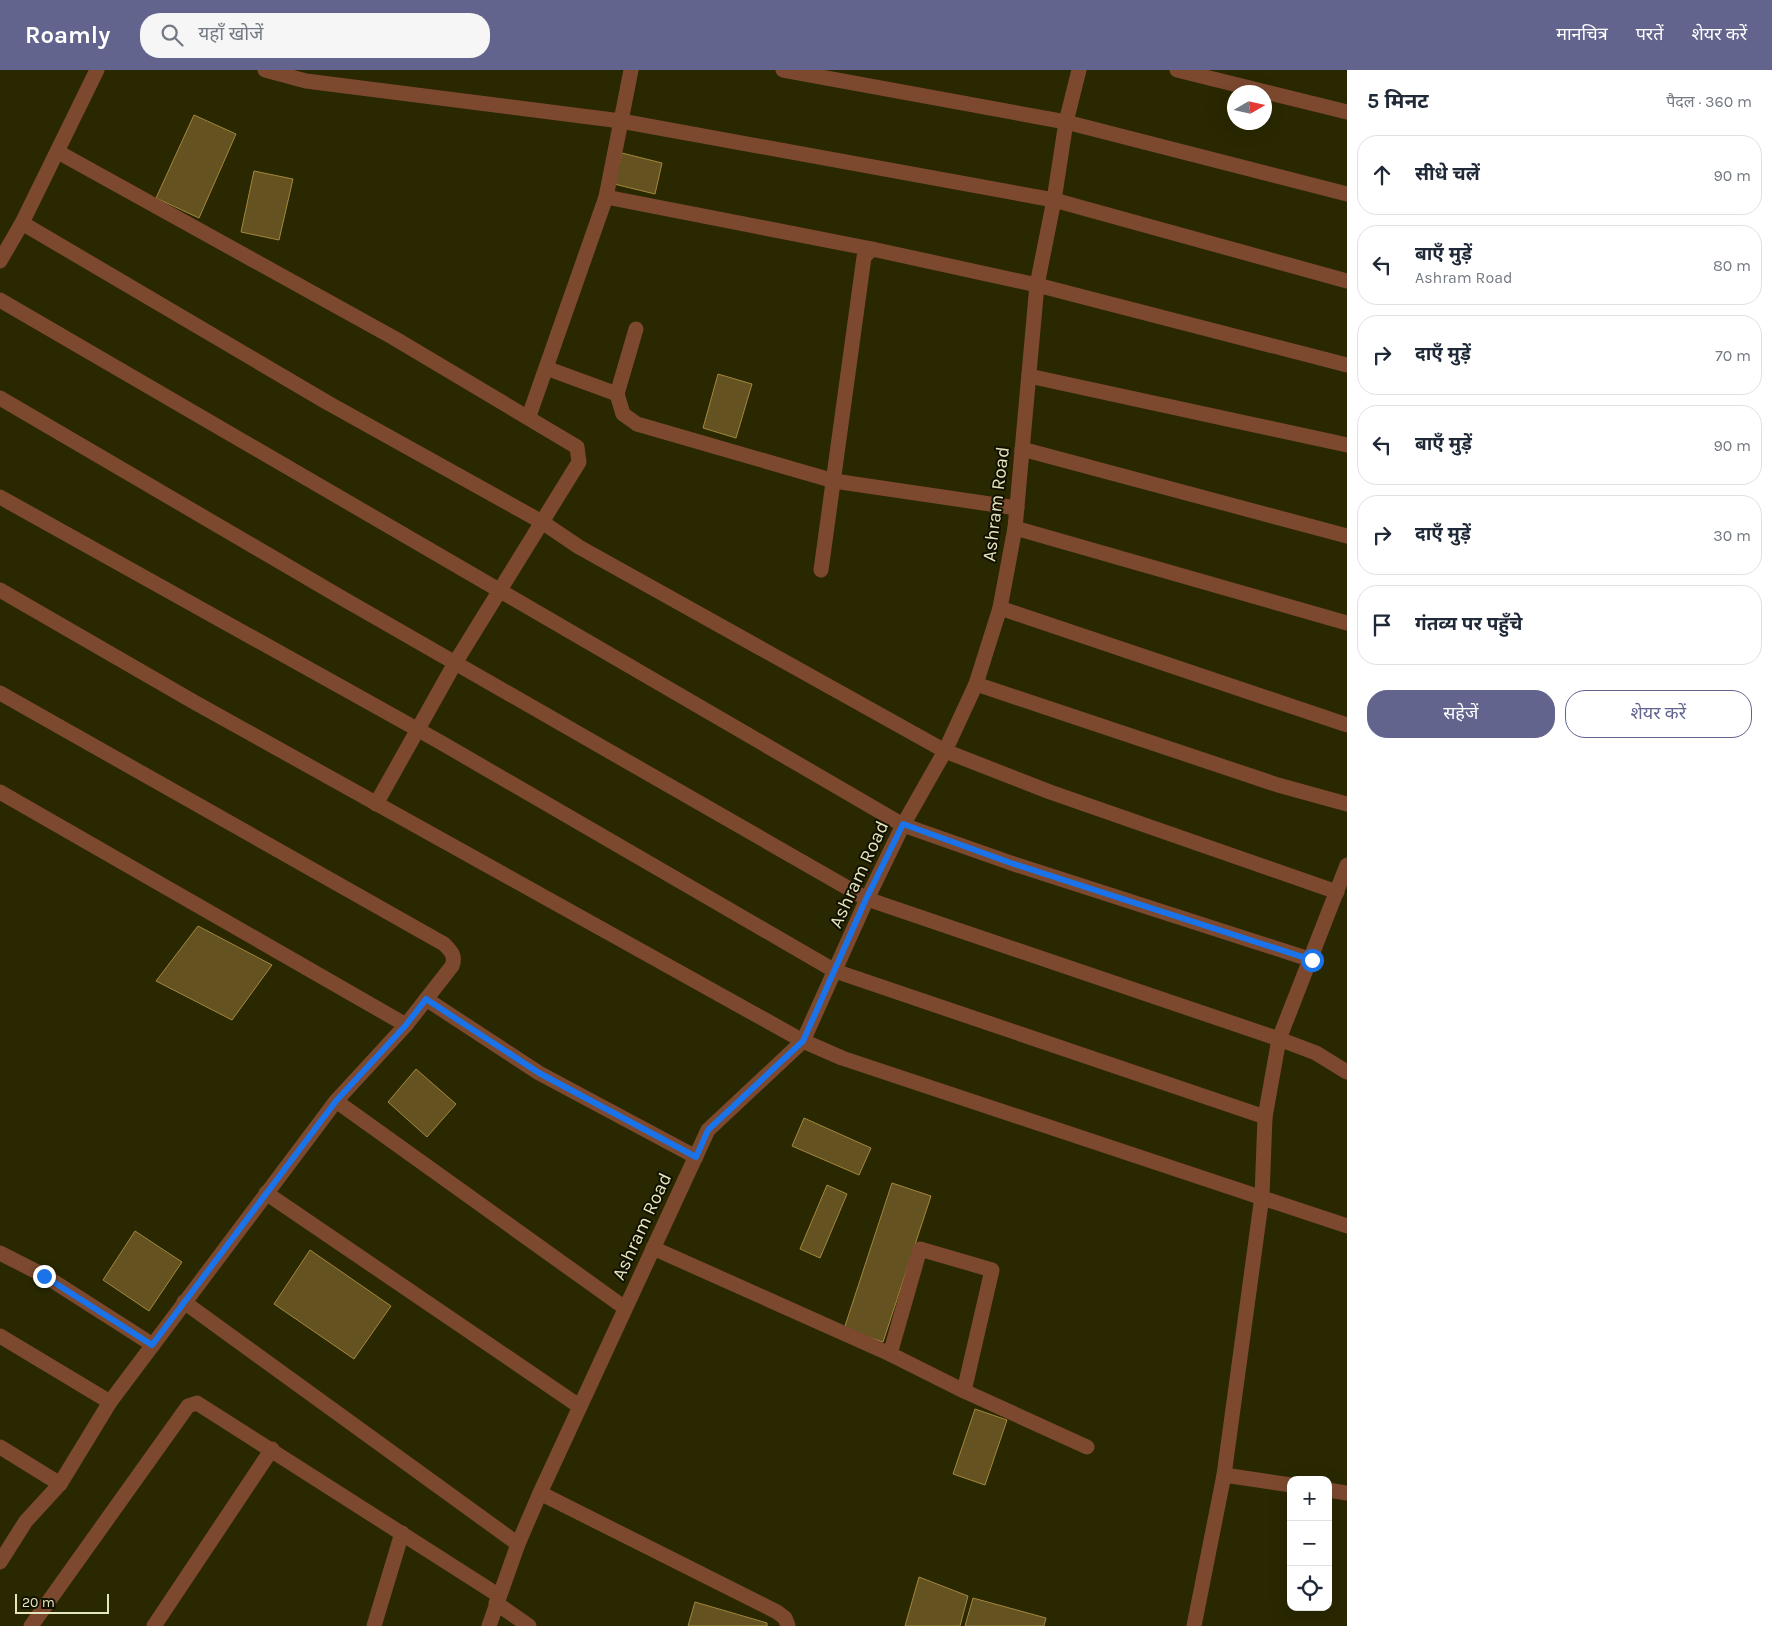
<!DOCTYPE html>
<html lang="hi">
<head>
<meta charset="utf-8">
<style>
	:root { --surface:#fff; --page:#f6f6f7; --text:#1f2937; --muted:#747a83; --line:#e0e1e3; --accent:#62648e }
	body { margin:0; font-family:Karla,"Noto Sans Devanagari",sans-serif; background:var(--page); color:var(--text) }
	.controls { position:absolute; right:15px; bottom:15px; display:grid; overflow:hidden; border-radius:10px; box-shadow:0 5px 20px #0002 }
	.controls button { width:45px; height:45px; display:grid; place-items:center; padding:0; border:0; border-bottom:1px solid var(--line); background:var(--surface); color:var(--text); font:25px sans-serif }
	.compass { position:absolute; left:1227px; top:15px; width:45px; height:45px; border-radius:50%; background:var(--surface); box-shadow:0 5px 20px #0002; rotate:81deg }
	.scale { position:absolute; left:15px; bottom:12px; width:94px; box-sizing:border-box; padding-left:5px; border:2px solid #e5e5bf; border-top:0; font-size:14px; line-height:18px; white-space:nowrap; color:#e5e5bf; -webkit-text-stroke:4px #121100; paint-order:stroke }
	.stop { position:absolute; width:15px; height:15px; margin:-11px; border:4px solid #1a73e8; border-radius:50%; background:#fff }
	.stop.end { background:#1a73e8; border-color:#fff; box-shadow:0 1px 5px #0008 }
	.list { margin:0; padding:0; list-style:none }
	h2 { display:flex; justify-content:space-between; align-items:center; height:65px; margin:0; padding:0 20px; font-size:21px }
	h2 small { font-size:16px; font-weight:400; color:var(--muted) }
	.list li { display:grid; grid-template-columns:32px 1fr auto; gap:15px; align-items:center; box-sizing:border-box; height:80px; margin:0 10px 10px; padding:0 10px; border:1px solid var(--line); border-radius:20px }
	.list b { display:block; font-size:19px; white-space:nowrap }
	.list p { margin:0; font-size:16px; white-space:nowrap; color:var(--muted) }
	.list em { font-size:16px; font-style:normal; color:var(--muted) }
	.actions { display:flex; gap:10px; padding:15px 20px }
	.actions a { flex:1; padding:11px 0; border:1px solid var(--accent); border-radius:20px; text-align:center; font-size:18px; color:var(--accent) }
	.actions .main { background:var(--accent); color:#fff }
	.icon { flex:none; width:28px; height:28px; fill:none; stroke:currentColor; stroke-width:2; stroke-linecap:round; stroke-linejoin:round }
	.map { position:relative; flex:none; width:1347px; height:1556px; overflow:hidden }
	header { display:flex; align-items:center; gap:30px; box-sizing:border-box; height:70px; padding:0 25px; background:var(--accent); color:#fff }
	header strong { font-size:24px }
	nav { display:flex; gap:28px; margin-inline-start:auto; font-size:18px }
	.search { width:350px; height:45px; background:var(--page); display:flex; align-items:center; gap:12px; box-sizing:border-box; padding:0 18px; border-radius:20px; color:var(--muted); font-size:19px }
	main { display:flex }
	aside { flex:1; background:var(--surface) }
	.map>svg:first-child { display:block }
</style>
</head>
<body>
<header>
<strong>Roamly</strong>
<div class="search"><svg class="icon" aria-label="search" viewBox="0 0 24 24"><circle cx="10" cy="10" r="6"/><path d="M15 15l6 6"/></svg>यहाँ खोजें</div>
<nav><a>मानचित्र</a><a>परतें</a><a>शेयर करें</a></nav>
</header>
<main>
<div class="map">
<svg width="1347" height="1556" viewBox="0 0 1347 1556">
	<rect width="100%" height="100%" fill="#2a2800"/>
	<!-- building -->
	<g fill="#655221" stroke="#a4873c">
		<path d="M194,45L236,64L199,148L156,128Z"/>
		<path d="M622,83L662,93L655,124L614,114Z"/>
		<path d="M254,101L293,109L279,170L241,162Z"/>
		<path d="M718,304L752,314L736,368L703,358Z"/>
		<path d="M198,856L272,895L232,950L156,911Z"/>
		<path d="M416,999L456,1034L427,1067L388,1032Z"/>
		<path d="M804,1048L871,1078L859,1105L792,1076Z"/>
		<path d="M892,1113L931,1126L883,1272L844,1259Z"/>
		<path d="M827,1115L847,1124L820,1188L800,1179Z"/>
		<path d="M135,1161L182,1192L149,1241L103,1210Z"/>
		<path d="M310,1180L391,1236L354,1289L274,1234Z"/>
		<path d="M975,1339L1007,1350L985,1415L953,1404Z"/>
		<path d="M919,1507L968,1526L960,1556H905Z"/>
		<path d="M973,1528L1046,1548L1044,1556H965Z"/>
		<path d="M695,1532L767,1553V1556H688Z"/>
	</g>
	<g fill="none" stroke-linecap="round" stroke-linejoin="round">
		<!-- minor -->
		<g stroke="#7c492e" stroke-width="15">
			<path d="M265,0L306,11L621,51L1054,130L1347,211"/>
			<path d="M783,0L1066,52L1347,124"/>
			<path d="M1177,0L1347,42"/>
			<path d="M58,82L394,268L577,377L579,392L455,593L376,734"/>
			<path d="M606,127L872,179"/>
			<path d="M22,153L328,333L542,452L579,477L945,681L1050,722L1337,822"/>
			<path d="M0,191L22,153L97,0"/>
			<path d="M0,230L903,755L1011,793L1312,890"/>
			<path d="M636,259L617,324L623,344L637,354L834,411L1017,438"/>
			<path d="M546,298L617,324"/>
			<path d="M1029,306L1347,375"/>
			<path d="M0,328L342,528L867,829L1279,969L1316,983L1347,1002"/>
			<path d="M529,346L606,127L631,0"/>
			<path d="M1022,379L1347,466"/>
			<path d="M0,427L440,672L835,901L1265,1047"/>
			<path d="M1015,458L1347,553"/>
			<path d="M821,500L864,187L872,179L1037,215L1347,295"/>
			<path d="M0,520L194,632L803,971L842,988L1347,1156"/>
			<path d="M1000,538L1347,655"/>
			<path d="M976,614L1278,715L1347,734"/>
			<path d="M0,623L444,874C451,881 456,886 452,896L406,955L336,1031L110,1332L60,1414L26,1451L0,1492"/>
			<path d="M0,722L406,955"/>
			<path d="M426,929L539,1003L696,1087"/>
			<path d="M336,1031L625,1238"/>
			<path d="M266,1123L579,1336"/>
			<path d="M653,1178L890,1284L964,1321L1087,1377"/>
			<path d="M0,1183L45,1206L153,1275"/>
			<path d="M184,1232L518,1474"/>
			<path d="M0,1266L110,1332"/>
			<path d="M890,1284L920,1179L992,1200L964,1321"/>
			<path d="M0,1377L60,1414"/>
			<path d="M1224,1405L1291,1415"/>
			<path d="M1328,1420L1347,1423"/>
			<path d="M540,1423L777,1542L785,1548L788,1556"/>
			<path d="M496,1533L529,1556"/>
			<path d="M31,1556L188,1336L197,1333L498,1525"/>
			<path d="M154,1556L272,1379"/>
			<path d="M374,1556L402,1463"/>
			<path d="M489,1556L518,1474L540,1423L708,1060L803,971L867,829L903,755L945,681L976,614L1000,538L1015,458L1037,215L1054,130L1066,52L1079,0"/>
			<path d="M1194,1556L1224,1405L1262,1126L1265,1047L1279,969L1347,795"/>
		</g>
	</g>
	<g fill="none" stroke-linecap="round" stroke-linejoin="round">
		<!-- route -->
		<path stroke="#1a73e8" stroke-width="6" d="M44,1206L152,1275L336,1031L406,955L426,929L539,1003L696,1087L708,1060L803,971L866,829L903,754L1011,793L1312,890"/>
	</g>
	<g text-anchor="middle" stroke-width="4" stroke-linejoin="round" paint-order="stroke">
		<!-- street labels -->
		<g font-size="19" fill="#e5e5bf" stroke="#121100">
			<text transform="translate(995 434) rotate(-83)" y="7">Ashram Road</text>
			<text transform="translate(858 804) rotate(-65)" y="7">Ashram Road</text>
			<text transform="translate(641 1156) rotate(-65)" y="7">Ashram Road</text>
		</g>
	</g>
</svg>
<div class="controls">
<button>+</button>
<button>−</button>
<button><svg class="icon" aria-label="locate" viewBox="0 0 24 24"><circle cx="12" cy="12" r="6"/><path d="M12 2v4M12 18v4M2 12h4M18 12h4"/></svg></button>
</div>
<svg class="compass" viewBox="-18 -18 36 36"><path d="M0-13l5 13h-10z" fill="#e53935"/><path d="M0 13l5-13h-10z" fill="#747a83"/></svg>
<div class="scale">20 m</div>
<div class="stop" style="left:1312px;top:890px"></div>
<div class="stop end" style="left:44px;top:1206px"></div>
</div>
<aside>
<h2>5 मिनट<small>पैदल · 360 m</small></h2>
<ul class="list">
<li><svg class="icon" aria-label="ahead" viewBox="0 0 24 24"><path d="M12 20V5M6 11l6-6 6 6"/></svg><div><b>सीधे चलें</b></div><em>90 m</em></li>
<li><svg class="icon" aria-label="left" viewBox="0 0 24 24"><path d="M17 20v-9H6M10 6l-5 5 5 5"/></svg><div><b>बाएँ मुड़ें</b><p>Ashram Road</p></div><em>80 m</em></li>
<li><svg class="icon" aria-label="right" viewBox="0 0 24 24"><path d="M7 20v-9h11M14 6l5 5-5 5"/></svg><div><b>दाएँ मुड़ें</b></div><em>70 m</em></li>
<li><svg class="icon" aria-label="left" viewBox="0 0 24 24"><path d="M17 20v-9H6M10 6l-5 5 5 5"/></svg><div><b>बाएँ मुड़ें</b></div><em>90 m</em></li>
<li><svg class="icon" aria-label="right" viewBox="0 0 24 24"><path d="M7 20v-9h11M14 6l5 5-5 5"/></svg><div><b>दाएँ मुड़ें</b></div><em>30 m</em></li>
<li><svg class="icon" aria-label="arrive" viewBox="0 0 24 24"><path d="M6 21V4h12l-3 4 3 4H6"/></svg><div><b>गंतव्य पर पहुँचे</b></div></li>
</ul>
<div class="actions"><a class="main">सहेजें</a><a>शेयर करें</a></div>
</aside>
</main>
</body>
</html>
